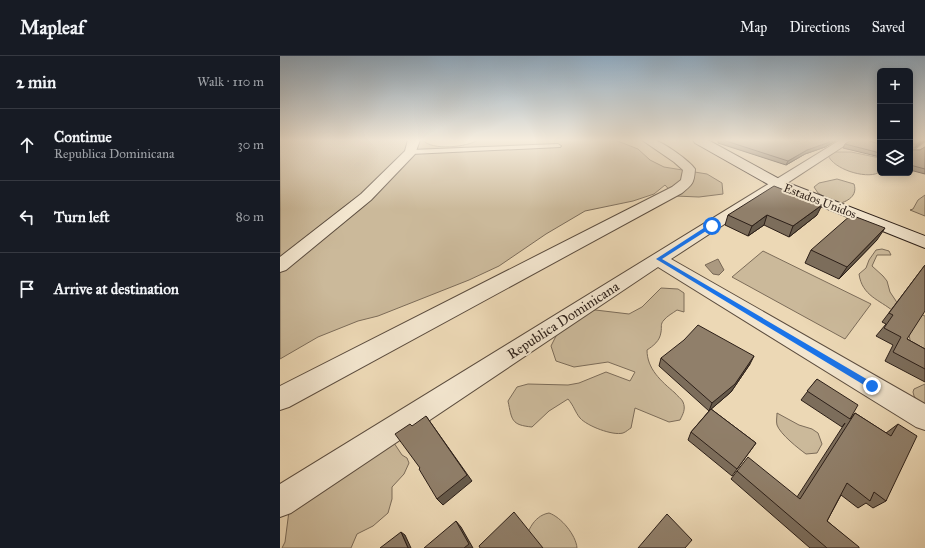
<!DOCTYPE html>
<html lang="en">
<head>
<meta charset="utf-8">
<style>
	:root { --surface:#171b24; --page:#20242c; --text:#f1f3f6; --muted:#9ea1a6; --line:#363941 }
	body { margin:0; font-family:"IM FELL Great Primer",serif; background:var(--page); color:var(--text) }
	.controls { position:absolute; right:12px; top:12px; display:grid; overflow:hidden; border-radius:6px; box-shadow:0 2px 10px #0003 }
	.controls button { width:36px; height:36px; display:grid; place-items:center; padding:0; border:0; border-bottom:1px solid var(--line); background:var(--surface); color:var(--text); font:20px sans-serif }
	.stop { position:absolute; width:12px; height:12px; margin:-9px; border:3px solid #1a73e8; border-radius:50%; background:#fff }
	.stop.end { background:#1a73e8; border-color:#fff; box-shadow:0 1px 4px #0008 }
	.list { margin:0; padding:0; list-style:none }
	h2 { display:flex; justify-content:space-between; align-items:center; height:52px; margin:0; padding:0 16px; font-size:17px }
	h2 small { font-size:13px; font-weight:400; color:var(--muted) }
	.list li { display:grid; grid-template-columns:26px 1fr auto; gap:12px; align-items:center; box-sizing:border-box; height:72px; padding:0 16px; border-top:1px solid var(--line) }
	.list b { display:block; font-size:15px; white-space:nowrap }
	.list p { margin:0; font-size:13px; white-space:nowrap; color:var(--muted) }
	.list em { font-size:13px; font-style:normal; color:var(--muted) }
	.icon { flex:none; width:22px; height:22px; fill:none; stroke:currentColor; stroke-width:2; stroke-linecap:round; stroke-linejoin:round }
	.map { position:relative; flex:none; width:645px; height:492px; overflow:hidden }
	header { display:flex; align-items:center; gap:24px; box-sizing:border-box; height:56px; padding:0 20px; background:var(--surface); border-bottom:1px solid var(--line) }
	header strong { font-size:19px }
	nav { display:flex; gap:22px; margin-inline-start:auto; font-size:14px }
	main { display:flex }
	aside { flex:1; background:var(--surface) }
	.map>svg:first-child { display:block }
</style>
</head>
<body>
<header>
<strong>Mapleaf</strong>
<nav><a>Map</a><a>Directions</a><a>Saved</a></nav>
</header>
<main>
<aside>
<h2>2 min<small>Walk · 110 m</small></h2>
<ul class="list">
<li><svg class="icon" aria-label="ahead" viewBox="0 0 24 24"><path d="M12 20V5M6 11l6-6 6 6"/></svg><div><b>Continue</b><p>Republica Dominicana</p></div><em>30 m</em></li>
<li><svg class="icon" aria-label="left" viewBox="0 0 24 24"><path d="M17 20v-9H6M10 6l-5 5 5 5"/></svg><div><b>Turn left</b></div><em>80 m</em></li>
<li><svg class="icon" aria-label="arrive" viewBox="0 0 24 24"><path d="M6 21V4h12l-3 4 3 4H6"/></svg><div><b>Arrive at destination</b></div></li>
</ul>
</aside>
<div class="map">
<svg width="645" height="492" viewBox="0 0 645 492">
	<rect width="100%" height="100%" fill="#ecd8b5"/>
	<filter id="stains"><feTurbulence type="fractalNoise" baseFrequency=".005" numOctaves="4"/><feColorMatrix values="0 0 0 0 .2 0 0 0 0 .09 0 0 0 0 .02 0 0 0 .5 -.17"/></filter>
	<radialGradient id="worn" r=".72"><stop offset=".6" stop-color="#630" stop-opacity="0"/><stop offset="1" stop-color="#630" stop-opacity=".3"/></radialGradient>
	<!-- green -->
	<g fill="#cbb99a" stroke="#7c6c59">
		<path d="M0,84H143C151,95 188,91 198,84H335L358,93L370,104L384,111L427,118L442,127L443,138L419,141L395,140L385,129L374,138L353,145L305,155L266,178L219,210L189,224L98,260L78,265L38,281L0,303Z"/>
		<path d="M551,96H571L600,102V113L598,117C585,123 553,113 548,99Z"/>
		<path d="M557,123L574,128C578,140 567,146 557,148L538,137L534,131L539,127Z"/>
		<path d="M645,139V160L630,154L633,153L638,144Z"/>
		<path d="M602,193L609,195L611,199H597L592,210L603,220L607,225L610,236L618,248L645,260V299L630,287C631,277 621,262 613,255C600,244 582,240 579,218L586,212L589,204L596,194Z"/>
		<path d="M483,195L591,248L565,283L452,221Z"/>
		<path d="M381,232L398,233L404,237V256L397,254C393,257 387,260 384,264C380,268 382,271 381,276C380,285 373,290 367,294C367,313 381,325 395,337C397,340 402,343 403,346C406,353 403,358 400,364L389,366L355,352L351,372C349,373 346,376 343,377C333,380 307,370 300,362C295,356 294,350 288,343L269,355L252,371C231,369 232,364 228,345L237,331L248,328L288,329L299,327L326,316L350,325L355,316L328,306L294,311L276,305L271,290L281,270L307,253L349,258L362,251Z"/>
		<path d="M645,328V354L634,340L633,336L634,333Z"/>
		<path d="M497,357L519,369L532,373L538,377L542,388L537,397L526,398C519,393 500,378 497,369C496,365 497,361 497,357Z"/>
		<path d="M114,387L122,399L127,402L129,407L124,418L112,431V443L108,457L93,470L77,478L71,492H2L5,486L9,455Z"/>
		<path d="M269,457C281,461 296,479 297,492H242C247,478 252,460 269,457Z"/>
	</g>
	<!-- water -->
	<path fill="#ab9980" stroke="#786856" d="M438,203L444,214L439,219L433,218L425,209Z"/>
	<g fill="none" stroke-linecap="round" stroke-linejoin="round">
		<defs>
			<g id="lane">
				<path d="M645,86V91L638,97H630V93L635,94Z"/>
				<path d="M278,88L281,90L280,91L131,98L128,96L131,94Z"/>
			</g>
			<g id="street">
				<path d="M128,84H140L135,98L91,144L6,214L0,216V201L81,138L125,95Z"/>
				<path d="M362,84C365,84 370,83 374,84C383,86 410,105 415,113C414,127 413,128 402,137L9,351L0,354V330L392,131L401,124L403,114L394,106Z"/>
				<path d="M560,84H573L391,203L645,348V374L636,371L378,211L11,457L0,461V428Z"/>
			</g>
			<path id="secondary" d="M413,84H428L503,125L645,180V192L493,131L415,87Z"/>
		</defs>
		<!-- lane casing -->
		<use href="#lane" stroke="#5c4d3f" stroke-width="2"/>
		<!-- street casing -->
		<use href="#street" stroke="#5c4d3f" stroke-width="2"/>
		<!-- secondary casing -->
		<use href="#secondary" stroke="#2c1f18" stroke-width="2"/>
		<!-- lane -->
		<use href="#lane" fill="#f3e6cf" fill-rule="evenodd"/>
		<!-- street -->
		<use href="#street" fill="#f3e6cf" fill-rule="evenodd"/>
		<!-- secondary -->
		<use href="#secondary" fill="#f3e6cf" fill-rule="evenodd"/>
	</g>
	<!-- wall -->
	<g fill="#7c6d5b" stroke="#2c1f18">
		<path d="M438,84H557L545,91L525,98L506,109L438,87Z"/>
		<path d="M593,84H600V86Z"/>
		<path d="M630,84H645V85H644L635,92H631V94H640L645,91V118L630,114Z"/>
		<path d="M565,88H600V101L563,92Z"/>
		<path d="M448,159H537L509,181L484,169L468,180L445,169Z"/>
		<path d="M597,184L559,223L525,207L531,194Z"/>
		<path d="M645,209L627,283L645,293V326L605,305L613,289L596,280L606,268L602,266Z"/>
		<path d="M381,302L470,308L451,336L431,353L476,387L452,420L408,384L411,376L429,355L379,310Z"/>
		<path d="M537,323L570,363L575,357L606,377L618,368L606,445L593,452L586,447L578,452L561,439L547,465L579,492H530L451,423L457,415L517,441L565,367L562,371L521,344Z"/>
	</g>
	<!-- shaded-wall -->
	<g fill="#65594a" stroke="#2c1f18">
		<path d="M552,84H557L545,91L525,98L506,109L508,105L527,94Z"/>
		<path d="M642,84H644L635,92L637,88Z"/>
		<path d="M542,149L537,159L509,181L513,170Z"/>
		<path d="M487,159L484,169L468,180L472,170Z"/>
		<path d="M605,172L597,184L559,223L567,211Z"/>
		<path d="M474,300L470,308L451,336L429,355L432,347Z"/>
		<path d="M146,360L192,425L163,449L157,443Z"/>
		<path d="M176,465L181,471L193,492H184Z"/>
		<path d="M121,476L125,479L131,492H128Z"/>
	</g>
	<!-- building -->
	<g fill="#907f6a" stroke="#2c1f18">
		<path d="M443,84H552L547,87L527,94L508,105Z"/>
		<path d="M571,84H586L600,88V97L565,88Z"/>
		<path d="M630,84H642L637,88H631V94H640L645,91V113L630,109Z"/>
		<path d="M494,130L542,149L513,170L487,159L472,170L448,159Z"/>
		<path d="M571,159L605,172L567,211L531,194Z"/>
		<path d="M645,209V255L627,283L645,293V313L613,296L621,281L604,272L613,259L609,257Z"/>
		<path d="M418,269L474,300L455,328L432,347L381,302L404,284Z"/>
		<path d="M537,323L578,349L570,363L527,335Z"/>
		<path d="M431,353L476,387L457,413L411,376Z"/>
		<path d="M575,357L611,380L618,368L637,380L606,445L594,436L590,445L567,427L547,465L579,491V492H547L457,415L468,401L520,443Z"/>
		<path d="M146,360L187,419L157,443L139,413L140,412L115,378L130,368L132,370Z"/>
		<path d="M234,456L263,492H200L199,490Z"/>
		<path d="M387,458L412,484L405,492H358Z"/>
		<path d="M176,465L189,488L184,492H144Z"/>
		<path d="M121,476L128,492H100Z"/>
	</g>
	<!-- sky -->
	<linearGradient id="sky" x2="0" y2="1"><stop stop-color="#8fa9be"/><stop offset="0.55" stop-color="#f6edde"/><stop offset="1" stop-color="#f6edde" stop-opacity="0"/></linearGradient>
	<rect width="645" height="153" fill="url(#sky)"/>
	<!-- route -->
	<path fill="#1a73e8" d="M430,168L434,170L382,203L595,328V332H589L376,203Z"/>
	<g text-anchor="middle" stroke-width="4" stroke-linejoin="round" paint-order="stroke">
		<!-- far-street labels -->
		<g font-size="12" fill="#2c1f18" stroke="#f3e6cf">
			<text transform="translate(540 145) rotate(21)" y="4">Estados Unidos</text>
		</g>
		<!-- street labels -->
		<g font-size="14" fill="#2c1f18" stroke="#f3e6cf">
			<text transform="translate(283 264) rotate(-33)" y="5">Republica Dominicana</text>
		</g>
	</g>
	<rect width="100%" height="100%" filter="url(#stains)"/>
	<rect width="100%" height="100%" fill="url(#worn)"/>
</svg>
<div class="controls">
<button>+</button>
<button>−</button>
<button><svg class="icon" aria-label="layers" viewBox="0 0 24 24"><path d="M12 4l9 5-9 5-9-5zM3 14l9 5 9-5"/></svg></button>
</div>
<div class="stop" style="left:432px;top:170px"></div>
<div class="stop end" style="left:592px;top:330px"></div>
</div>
</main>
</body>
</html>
